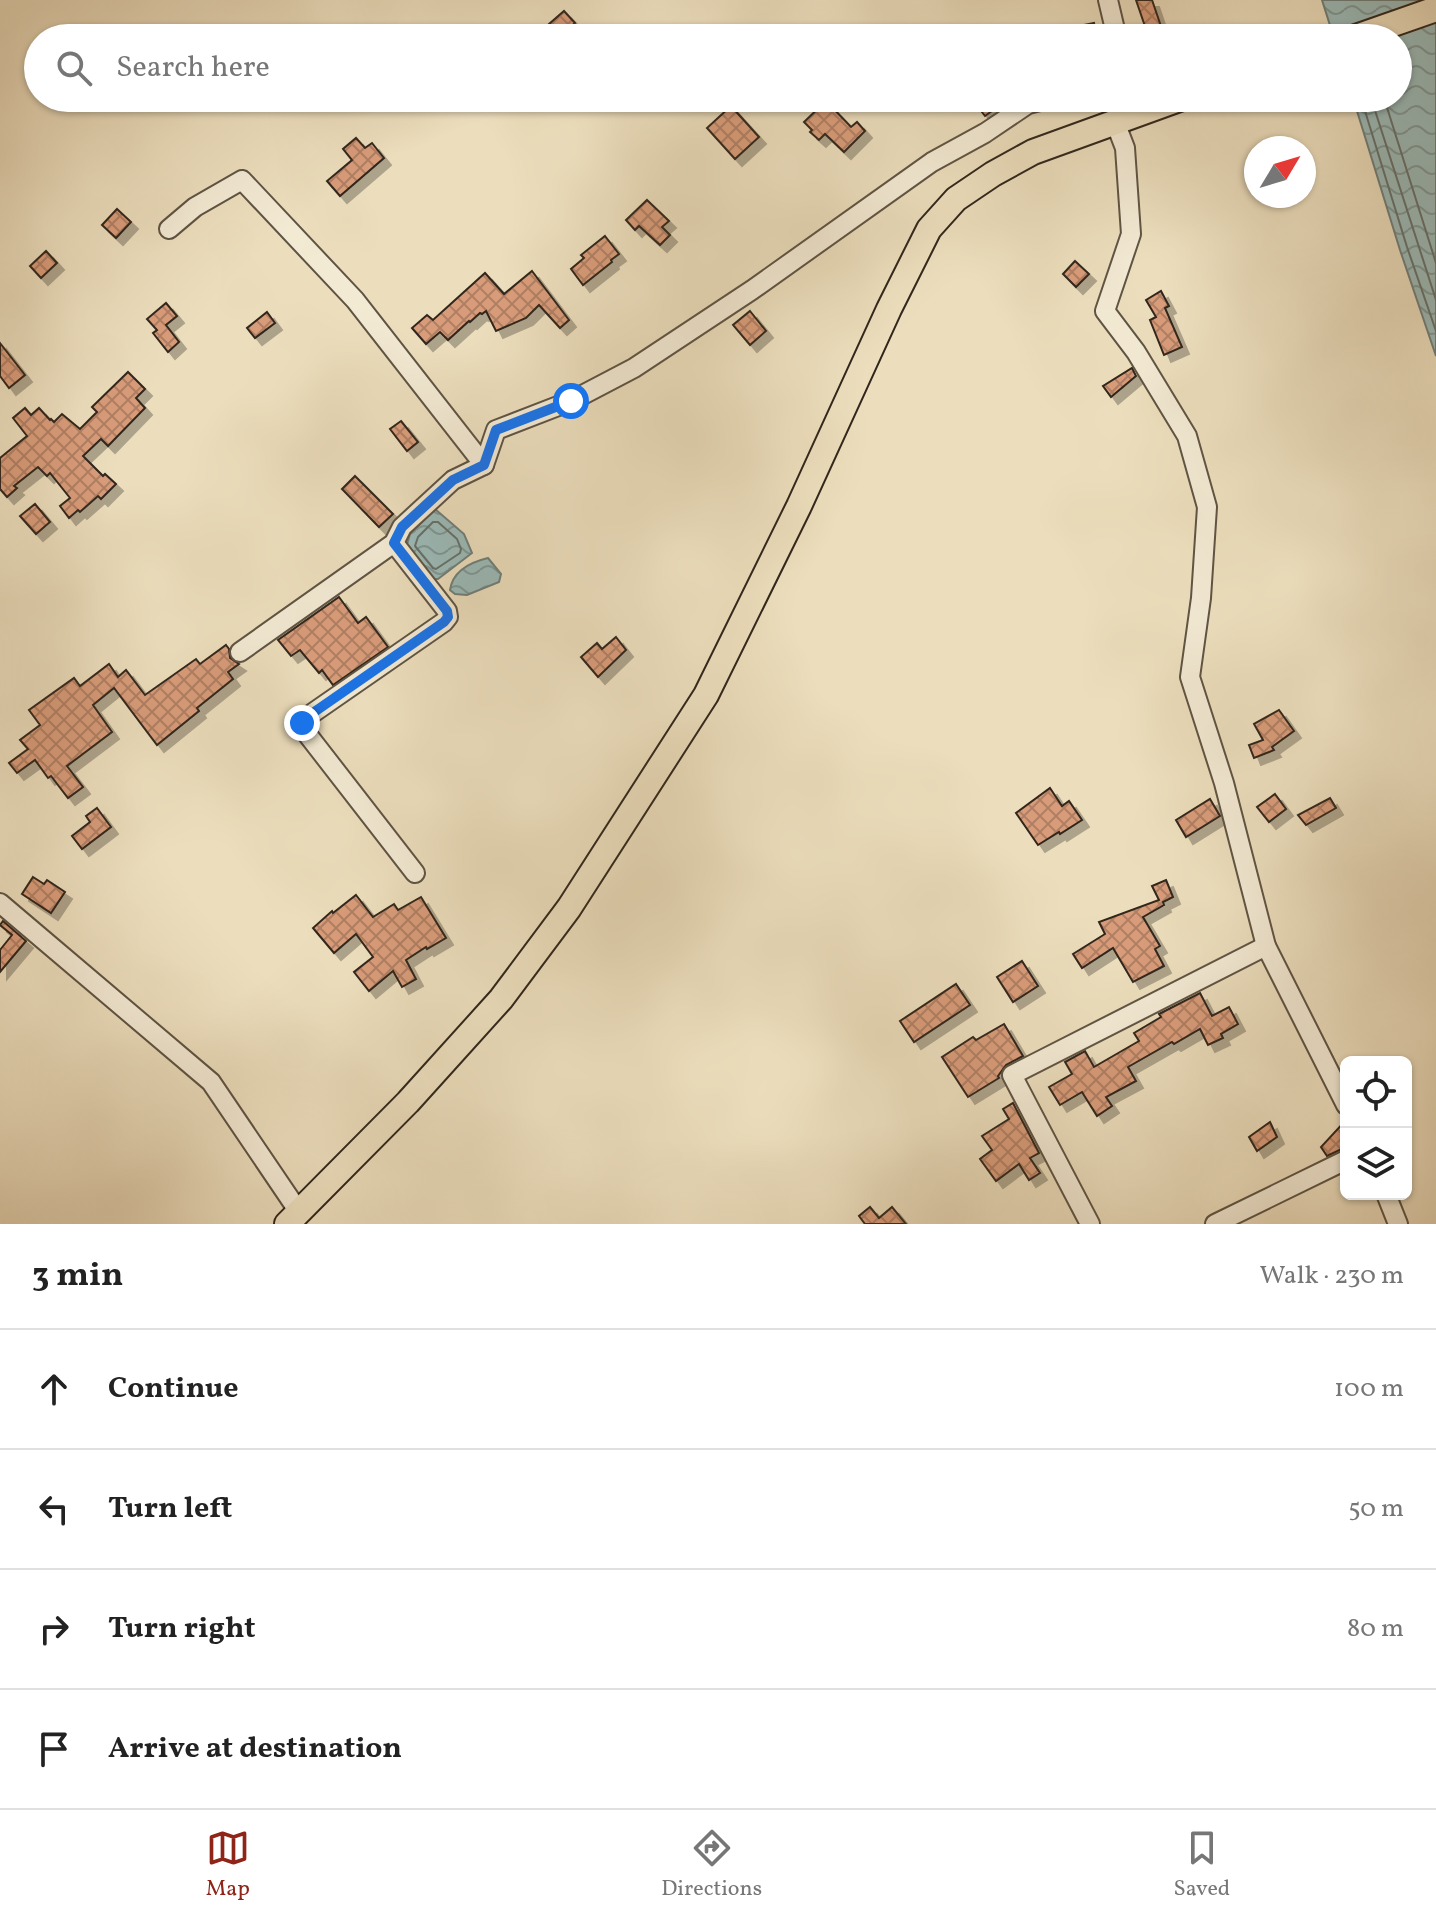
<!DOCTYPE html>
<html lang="en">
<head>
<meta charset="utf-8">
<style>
	:root { --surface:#fff; --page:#f2f2f2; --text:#222; --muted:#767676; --line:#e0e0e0; --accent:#8f2418 }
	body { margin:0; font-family:Vollkorn,serif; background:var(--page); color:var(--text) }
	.controls { position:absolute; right:24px; bottom:24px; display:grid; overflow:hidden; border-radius:12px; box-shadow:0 2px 6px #0004 }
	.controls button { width:72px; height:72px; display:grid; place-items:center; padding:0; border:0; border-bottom:2px solid var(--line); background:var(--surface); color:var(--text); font:40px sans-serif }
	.compass { position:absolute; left:1244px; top:136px; width:72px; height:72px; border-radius:50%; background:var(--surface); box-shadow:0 2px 6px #0004; rotate:52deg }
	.stop { position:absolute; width:24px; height:24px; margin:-18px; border:6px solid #1a73e8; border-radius:50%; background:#fff }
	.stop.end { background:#1a73e8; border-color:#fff; box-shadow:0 2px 8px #0008 }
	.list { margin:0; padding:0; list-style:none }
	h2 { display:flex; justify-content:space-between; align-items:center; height:104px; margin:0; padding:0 32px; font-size:34px }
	h2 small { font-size:26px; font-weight:400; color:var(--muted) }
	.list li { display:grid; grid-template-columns:52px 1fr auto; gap:24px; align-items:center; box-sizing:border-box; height:120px; padding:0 32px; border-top:2px solid var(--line) }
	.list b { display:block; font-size:30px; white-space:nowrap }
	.list em { font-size:26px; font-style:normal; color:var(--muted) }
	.icon { flex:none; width:44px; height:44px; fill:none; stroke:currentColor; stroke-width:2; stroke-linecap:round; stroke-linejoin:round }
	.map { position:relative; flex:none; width:1436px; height:1224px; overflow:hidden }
	.search { position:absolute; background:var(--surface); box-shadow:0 2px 6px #0004; left:24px; right:24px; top:24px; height:88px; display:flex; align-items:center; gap:20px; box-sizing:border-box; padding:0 28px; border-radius:44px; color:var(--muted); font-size:30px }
	.sheet { height:584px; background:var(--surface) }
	nav { display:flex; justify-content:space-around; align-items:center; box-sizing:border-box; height:112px; border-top:2px solid var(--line); background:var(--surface); font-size:22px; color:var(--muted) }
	nav a { display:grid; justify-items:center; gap:4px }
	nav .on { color:var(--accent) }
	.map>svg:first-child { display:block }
</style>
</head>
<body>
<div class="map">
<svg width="1436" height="1224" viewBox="0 0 1436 1224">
	<defs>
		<pattern id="water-waves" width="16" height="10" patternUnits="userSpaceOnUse" patternTransform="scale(2)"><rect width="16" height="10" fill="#9bbbb9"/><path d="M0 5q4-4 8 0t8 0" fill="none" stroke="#7f9896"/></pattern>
		<pattern id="building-cross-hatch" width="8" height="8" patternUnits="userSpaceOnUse" patternTransform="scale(2)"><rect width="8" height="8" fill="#d99c7a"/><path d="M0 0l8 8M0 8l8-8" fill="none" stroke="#b07f63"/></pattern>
		<filter id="shadow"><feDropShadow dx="7" dy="7" stdDeviation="0" flood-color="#0004"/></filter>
	</defs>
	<rect width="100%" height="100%" fill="#ecdebd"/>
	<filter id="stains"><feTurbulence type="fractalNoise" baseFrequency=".0025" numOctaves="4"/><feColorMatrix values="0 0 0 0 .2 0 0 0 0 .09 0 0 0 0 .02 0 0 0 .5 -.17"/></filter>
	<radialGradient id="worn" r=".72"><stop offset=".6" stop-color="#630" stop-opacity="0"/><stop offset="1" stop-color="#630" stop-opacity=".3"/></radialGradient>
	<!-- water -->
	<g fill="url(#water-waves)" stroke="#707f7a" stroke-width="2">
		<path d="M1322,0H1436V356L1400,250L1353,98H1398V38H1334Z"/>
		<path d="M435,509L464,534L472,553L438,579H432L406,548L410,534Z"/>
		<path d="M488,558L501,574L499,582L467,595L455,594L450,590C453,570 471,562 488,558Z"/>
	</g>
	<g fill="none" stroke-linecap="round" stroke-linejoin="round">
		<!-- shore -->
		<g stroke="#66706a" stroke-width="2">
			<path d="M1361,98L1407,247L1436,331"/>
			<path d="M1371,98L1436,300"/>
			<path d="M1384,98L1436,263"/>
			<path d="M433,522H438L457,539L461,549L460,553L436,569L433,568L415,546L418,537Z"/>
		</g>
	</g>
	<!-- building -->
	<g fill="url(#building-cross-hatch)" stroke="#30261c" stroke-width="2" filter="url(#shadow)">
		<path d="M1136,0H1152L1165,38H1149Z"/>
		<path d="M564,11L575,23L558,38H533Z"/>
		<path d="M1094,23L1096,36L1087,38H1049V32Z"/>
		<path d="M971,98H1010L985,116Z"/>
		<path d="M826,101L851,127L857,122L865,131L844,152L825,134L819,140L810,132L812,130L804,122Z"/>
		<path d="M731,106L759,137L735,159L707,128Z"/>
		<path d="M356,138L365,148L372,143L384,158L340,196L327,181L352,160L343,149Z"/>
		<path d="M647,200L669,221L662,227L670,235L660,245L639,226L635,230L626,220Z"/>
		<path d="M117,209L131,222L116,238L102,225Z"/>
		<path d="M605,236L619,254L611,260L612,262L583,285L571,269L584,258L581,255Z"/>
		<path d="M46,251L57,263L41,278L30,266Z"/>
		<path d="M1075,261L1089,274L1076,287L1063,274Z"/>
		<path d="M532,271L569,320L560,328L539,305L526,318L496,331L486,311L482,314L480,313L470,322L469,321L448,340L440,332L426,344L412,328L427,315L433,320L485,273L504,294Z"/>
		<path d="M1161,291L1169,306L1165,308L1182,347L1164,355L1150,320L1156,317L1146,300Z"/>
		<path d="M166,303L177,316L166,325L179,342L168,352L153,333L157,330L147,319Z"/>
		<path d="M750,311L766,331L750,345L733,325Z"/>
		<path d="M267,312L275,323L255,338L247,328Z"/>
		<path d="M0,343L25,375L9,388L0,376Z"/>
		<path d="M1132,368L1136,376L1111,397L1103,386Z"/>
		<path d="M128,372L145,389L136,398L145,408L108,446L101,439L83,456L103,476L105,474L116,484L101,499L98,496L80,512L78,510L69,518L60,506L70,498L50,473L47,476L38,467L14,486L17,488L7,497L0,489V458L27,436L13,418L25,408L31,415L39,408L50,420L51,419L54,422L62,414L80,429L97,412L92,407Z"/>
		<path d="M401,421L418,442L407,451L390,429Z"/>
		<path d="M355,476L393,514L379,527L342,489Z"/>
		<path d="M35,504L50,522L36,534L20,516Z"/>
		<path d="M339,597L358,623L366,617L388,647L333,685L322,670L319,673L300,650L291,656L278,640Z"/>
		<path d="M616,637L626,650L598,677L581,657L597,643L602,649Z"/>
		<path d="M226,645L229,649L230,658L239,664L228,672L233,679L197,708L199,711L157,745L114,688L93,705L112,732L67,766L83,787L68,798L51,776L48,778L35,760L17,773L9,763L28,749L20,740L40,725L29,710L74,678L80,686L109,664L118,677L126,670L145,695L196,659L200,664Z"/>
		<path d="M1279,710L1294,731L1272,747L1274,750L1254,758L1249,745L1263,740L1254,724Z"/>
		<path d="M1050,788L1062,806L1069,801L1082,820L1060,834L1059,832L1038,845L1016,813Z"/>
		<path d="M1275,794L1286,809L1269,822L1257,807Z"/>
		<path d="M1330,798L1336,808L1306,825L1298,815Z"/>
		<path d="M1210,799L1220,816L1186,837L1176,820Z"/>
		<path d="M97,808L111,827L82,849L72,836L90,822L86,816Z"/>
		<path d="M33,877L44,884L47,880L65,892L51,913L22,894Z"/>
		<path d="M1166,880L1173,897L1163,902L1164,905L1143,917L1160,946L1155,949L1164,966L1133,982L1113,948L1082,968L1073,954L1105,934L1099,922L1159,900L1152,886Z"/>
		<path d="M356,895L373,917L394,904L398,910L421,897L446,938L427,949L426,947L406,960L416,979L402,987L393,971L369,991L354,972L373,957L356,934L334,953L313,928L332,911L333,913Z"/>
		<path d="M3,921L26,941L0,972V950L12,935L0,925Z"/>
		<path d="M1022,961L1038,986L1013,1002L997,977Z"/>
		<path d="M956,984L970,1005L914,1042L900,1021Z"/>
		<path d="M1200,993L1212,1016L1229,1007L1238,1024L1221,1034L1223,1038L1208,1045L1200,1029L1174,1044L1172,1042L1128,1067L1136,1081L1106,1097L1112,1106L1097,1116L1082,1092L1060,1105L1049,1087L1072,1074L1065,1062L1085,1051L1094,1067L1139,1041L1134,1033L1161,1017L1159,1014Z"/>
		<path d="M1004,1024L1023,1056L1006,1065L998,1076L999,1078L968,1097L942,1057L973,1037L976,1040Z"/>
		<path d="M1013,1103L1039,1153L1030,1158L1040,1173L1029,1180L1019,1164L996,1181L980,1159L992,1150L982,1136L1009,1119L1003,1109Z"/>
		<path d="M1346,1120V1147L1327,1156L1321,1147Z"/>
		<path d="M1270,1122L1277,1137L1257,1151L1249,1137Z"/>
		<path d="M870,1207L879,1218L892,1207L906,1224H865L859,1216Z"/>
	</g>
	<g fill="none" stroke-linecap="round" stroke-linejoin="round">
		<defs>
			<g id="minor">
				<path d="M1108,0L1117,38"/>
				<path d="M1115,122L1125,148L1131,234L1105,311L1136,352L1187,436L1207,507L1201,598L1190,677L1224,783L1266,946L1346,1105"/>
				<path d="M169,229L195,207L242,180L355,300L484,465"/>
				<path d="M394,543L447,611L448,617L444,622L307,717L302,723L304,730L415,873"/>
				<path d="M240,652L394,543L402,527L453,480L484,465L496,430L571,401L634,368L752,290L932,162L985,133L1028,104L1051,98"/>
				<path d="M0,903L211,1082L299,1212"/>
				<path d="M1386,1194L1398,1224"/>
				<path d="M1090,1224L1012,1075L1266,946"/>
				<path d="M1215,1224L1346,1160"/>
			</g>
			<g id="major">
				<path d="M1353,38L1436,9"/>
				<path d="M287,1224L408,1102L501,999L569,908L706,695L799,506L889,309L929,229L956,199L993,174L1033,152L1182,98"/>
			</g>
		</defs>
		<!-- minor casing -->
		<use href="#minor" stroke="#5f5444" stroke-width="22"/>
		<!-- major casing -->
		<use href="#major" stroke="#30261c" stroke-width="28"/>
		<!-- minor -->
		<use href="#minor" stroke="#f3ead4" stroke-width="18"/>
		<!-- major -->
		<use href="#major" stroke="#ecdebd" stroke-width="24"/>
	</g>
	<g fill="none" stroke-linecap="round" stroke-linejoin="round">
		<!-- route -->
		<path stroke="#1a73e8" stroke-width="10" d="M302,723L307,717L444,622L448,617L447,611L394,543L402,527L453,480L484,465L496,430L571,401"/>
	</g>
	<rect width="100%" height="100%" filter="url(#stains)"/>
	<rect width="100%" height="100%" fill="url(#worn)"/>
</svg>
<div class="controls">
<button><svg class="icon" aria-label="locate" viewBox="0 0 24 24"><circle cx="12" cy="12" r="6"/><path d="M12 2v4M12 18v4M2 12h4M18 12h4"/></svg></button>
<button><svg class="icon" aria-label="layers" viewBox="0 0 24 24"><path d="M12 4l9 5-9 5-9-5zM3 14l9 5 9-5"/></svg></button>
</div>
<svg class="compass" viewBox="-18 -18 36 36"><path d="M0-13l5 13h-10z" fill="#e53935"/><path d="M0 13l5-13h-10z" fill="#767676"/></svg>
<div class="stop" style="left:571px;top:401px"></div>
<div class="stop end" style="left:302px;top:723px"></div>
<div class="search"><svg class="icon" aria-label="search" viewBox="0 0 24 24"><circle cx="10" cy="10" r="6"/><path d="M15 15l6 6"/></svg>Search here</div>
</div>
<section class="sheet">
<h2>3 min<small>Walk · 230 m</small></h2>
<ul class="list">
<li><svg class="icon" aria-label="ahead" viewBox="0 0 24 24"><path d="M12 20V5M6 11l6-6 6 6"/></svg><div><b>Continue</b></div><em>100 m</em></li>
<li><svg class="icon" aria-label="left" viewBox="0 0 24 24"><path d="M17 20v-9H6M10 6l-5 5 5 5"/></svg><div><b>Turn left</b></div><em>50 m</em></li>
<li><svg class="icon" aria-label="right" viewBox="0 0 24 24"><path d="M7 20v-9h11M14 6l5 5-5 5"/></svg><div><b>Turn right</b></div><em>80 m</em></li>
<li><svg class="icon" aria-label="arrive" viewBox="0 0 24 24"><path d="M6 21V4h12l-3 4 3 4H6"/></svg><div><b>Arrive at destination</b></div></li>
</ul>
</section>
<nav>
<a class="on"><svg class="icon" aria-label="map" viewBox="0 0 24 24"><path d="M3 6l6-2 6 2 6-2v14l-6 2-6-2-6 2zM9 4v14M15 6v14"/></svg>Map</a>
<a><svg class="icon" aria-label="directions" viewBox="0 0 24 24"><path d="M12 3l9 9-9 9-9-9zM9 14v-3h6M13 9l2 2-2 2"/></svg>Directions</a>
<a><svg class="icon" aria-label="saved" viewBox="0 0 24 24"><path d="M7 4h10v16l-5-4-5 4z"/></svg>Saved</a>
</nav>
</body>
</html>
